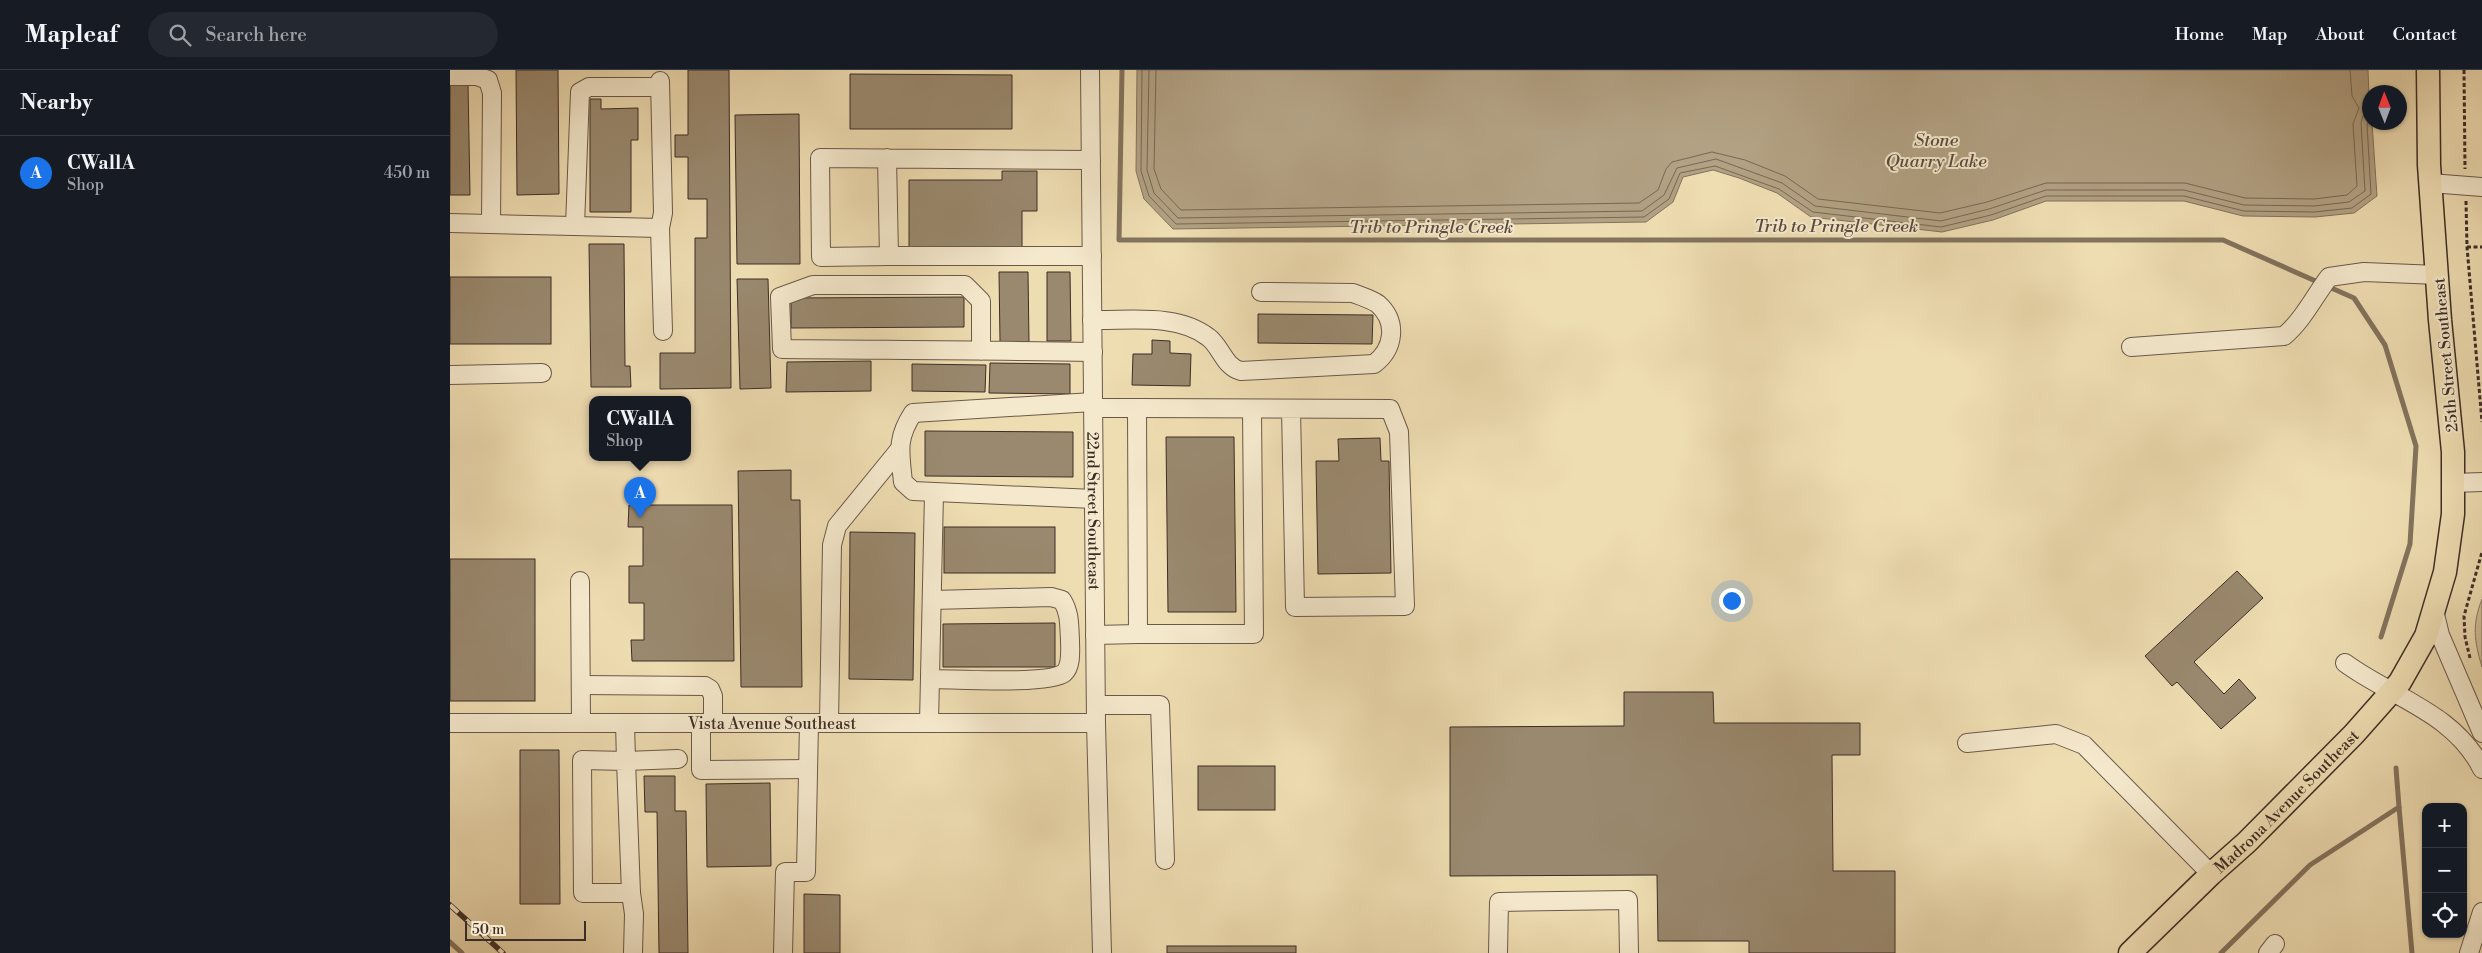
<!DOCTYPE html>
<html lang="en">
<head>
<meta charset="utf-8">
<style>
	:root { --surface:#171b24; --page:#242831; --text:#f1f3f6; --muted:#9ea1a6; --line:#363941; --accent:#1a73e8 }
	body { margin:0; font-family:"Libre Bodoni",serif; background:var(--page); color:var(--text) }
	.controls { position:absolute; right:15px; bottom:15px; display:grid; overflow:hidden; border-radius:10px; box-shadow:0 1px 4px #0004 }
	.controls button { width:45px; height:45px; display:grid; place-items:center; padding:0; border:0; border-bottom:1px solid var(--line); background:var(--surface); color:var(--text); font:25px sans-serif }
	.compass { position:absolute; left:1912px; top:15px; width:45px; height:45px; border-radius:50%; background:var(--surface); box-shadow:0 1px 4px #0004; rotate:359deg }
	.scale { position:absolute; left:15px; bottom:12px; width:121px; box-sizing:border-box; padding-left:5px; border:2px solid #3d2d27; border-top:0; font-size:14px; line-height:18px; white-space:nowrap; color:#3d2d27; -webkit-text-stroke:4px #f5e9cd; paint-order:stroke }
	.you { position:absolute; left:1281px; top:530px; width:18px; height:18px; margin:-12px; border:4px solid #fff; border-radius:50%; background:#1a73e8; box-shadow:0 0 0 8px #1a73e833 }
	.badge { display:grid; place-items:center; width:32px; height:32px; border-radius:50%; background:var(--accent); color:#fff; font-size:16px; font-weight:700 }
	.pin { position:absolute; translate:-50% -41px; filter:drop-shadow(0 1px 2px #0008) }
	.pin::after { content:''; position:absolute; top:26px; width:18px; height:15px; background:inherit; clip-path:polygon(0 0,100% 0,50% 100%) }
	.popup { position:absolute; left:139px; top:326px; width:102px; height:65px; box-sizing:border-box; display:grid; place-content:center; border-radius:10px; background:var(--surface); filter:drop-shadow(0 1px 4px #0005); font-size:16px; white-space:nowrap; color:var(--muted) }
	.popup b { font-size:19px; color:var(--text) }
	.popup::after { content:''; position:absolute; left:50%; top:100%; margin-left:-10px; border:10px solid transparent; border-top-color:var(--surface) }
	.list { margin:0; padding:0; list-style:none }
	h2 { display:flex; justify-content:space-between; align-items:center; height:65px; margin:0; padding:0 20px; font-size:21px }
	h2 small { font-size:16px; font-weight:400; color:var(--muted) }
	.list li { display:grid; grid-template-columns:32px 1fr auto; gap:15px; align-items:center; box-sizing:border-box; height:75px; padding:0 20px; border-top:1px solid var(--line) }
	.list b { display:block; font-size:19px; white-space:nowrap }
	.list p { margin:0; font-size:16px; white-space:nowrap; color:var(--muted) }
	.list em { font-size:16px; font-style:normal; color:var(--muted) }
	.icon { flex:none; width:28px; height:28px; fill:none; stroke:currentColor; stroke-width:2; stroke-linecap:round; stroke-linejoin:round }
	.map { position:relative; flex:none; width:2032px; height:883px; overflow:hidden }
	header { display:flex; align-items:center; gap:30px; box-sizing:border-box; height:70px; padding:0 25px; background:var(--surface); border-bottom:1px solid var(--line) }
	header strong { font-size:24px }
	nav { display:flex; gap:28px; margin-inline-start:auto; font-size:18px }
	.search { width:350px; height:45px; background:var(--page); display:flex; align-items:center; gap:12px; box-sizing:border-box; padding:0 18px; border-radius:28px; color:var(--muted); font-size:19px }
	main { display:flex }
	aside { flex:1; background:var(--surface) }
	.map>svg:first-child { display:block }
</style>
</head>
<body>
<header>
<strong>Mapleaf</strong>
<div class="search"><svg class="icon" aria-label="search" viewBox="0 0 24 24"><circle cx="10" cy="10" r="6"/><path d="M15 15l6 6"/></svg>Search here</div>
<nav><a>Home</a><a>Map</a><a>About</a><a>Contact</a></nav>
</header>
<main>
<aside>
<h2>Nearby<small></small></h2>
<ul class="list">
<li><span class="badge">A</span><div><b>CWallA</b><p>Shop</p></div><em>450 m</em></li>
</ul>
</aside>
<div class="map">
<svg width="2032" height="883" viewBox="0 0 2032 883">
	<rect width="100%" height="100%" fill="#efddb2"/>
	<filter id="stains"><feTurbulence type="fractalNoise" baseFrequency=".004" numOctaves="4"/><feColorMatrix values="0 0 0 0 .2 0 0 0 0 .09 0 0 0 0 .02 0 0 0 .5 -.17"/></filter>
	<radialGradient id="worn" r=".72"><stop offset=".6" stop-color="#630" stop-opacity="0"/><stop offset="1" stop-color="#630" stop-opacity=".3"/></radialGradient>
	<!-- green -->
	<path fill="#d1bf9a" stroke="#877660" d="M2032,529V597C2024,570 2022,555 2032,529Z"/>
	<!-- water -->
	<path fill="#b2a183" stroke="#83735e" d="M687,0H1918L1920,52L1922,53L1927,126L1904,143L1865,147L1793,146L1734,131H1596L1543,150L1492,162L1361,147L1327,123L1289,108L1263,100L1233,107L1223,132L1196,152L723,159L694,129L686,101Z"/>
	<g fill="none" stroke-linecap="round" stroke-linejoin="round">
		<!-- shore -->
		<g stroke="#786755" stroke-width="1">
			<path d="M692,0L691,101L699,126L726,154L1194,147L1219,129L1230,103L1265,96L1329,119L1363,142L1491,157L1541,145L1596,126H1734L1794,141L1864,142L1902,138L1921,124L1917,54L1920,49"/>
			<path d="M699,0L697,100L704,123L728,148L1192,141L1214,125L1227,98L1266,89L1332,113L1365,136L1491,151L1539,139L1596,120H1734L1794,135L1864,136L1899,132L1915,121L1911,53L1913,46L1920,42"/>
			<path d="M706,0L704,99L711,119L731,140L1189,133L1208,120L1216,99L1222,92L1262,82L1295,90L1335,106L1368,129L1490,143L1537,132L1596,113H1735L1795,128L1864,129L1897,125L1907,116L1903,54L1909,38L1902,26L1900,0"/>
		</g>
		<!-- stream -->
		<g stroke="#83735e" stroke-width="5">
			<path d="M672,0L669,170H1773L1904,228L1935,275L1966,376L1960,474L1931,567"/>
			<path d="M1949,737L1962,883"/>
			<path d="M0,872L12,883"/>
			<path d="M1771,883L1860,795L1949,737L1946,698"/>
		</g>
	</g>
	<!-- building -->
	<g fill="#9a896f" stroke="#3d2d27">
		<path d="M66,0H108L109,124L67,125Z"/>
		<path d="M238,0H279L281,318L210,319V283H245V168H257V129H238V87H225V65H238Z"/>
		<path d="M400,4L562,5V59H400Z"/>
		<path d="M18,14L20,125H0V15Z"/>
		<path d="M140,29H151V39L188,38V70H181V142H140Z"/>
		<path d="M349,44L350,194H287L285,45Z"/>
		<path d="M552,101H587V141H572V179H459V110H552Z"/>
		<path d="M139,174H174L175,296H180L181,317H141Z"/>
		<path d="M549,202H578L579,272H550Z"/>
		<path d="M597,202H620L621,271H597Z"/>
		<rect x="0" y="207" width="101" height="67"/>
		<path d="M287,209H318L321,318L290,319Z"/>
		<path d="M514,227V257L341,258V228Z"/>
		<path d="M808,244L923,245L922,274L808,273Z"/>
		<path d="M702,270L720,271V283L741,284L740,316L682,315L683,284H702Z"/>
		<path d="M421,291V321L336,322L337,292Z"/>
		<path d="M540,293L620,294V324L539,323Z"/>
		<path d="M462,294L536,295L535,322L462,321Z"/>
		<path d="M475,361L623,362V407L475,406Z"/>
		<path d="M716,367H784L786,542H718Z"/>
		<path d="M930,368L931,391H939L941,503L868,504L866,391H889L888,369Z"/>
		<path d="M341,400V430H350L352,617H291L288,401Z"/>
		<path d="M179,435H282L284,591H182L181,570H194V533H179V496H193V457H178Z"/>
		<rect x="494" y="457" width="111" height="46"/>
		<path d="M400,462L465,463L463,610L399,609Z"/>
		<rect x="0" y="489" width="85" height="142"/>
		<path d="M1787,501L1813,528L1744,592L1774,624L1789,609L1806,628L1771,659L1727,612L1722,616L1695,586Z"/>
		<path d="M605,553V597H493V554Z"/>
		<path d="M1174,622H1263L1264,653H1410V685H1382L1383,801H1445V883H1299V871H1208L1207,805L1000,806V657L1174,656Z"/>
		<path d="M70,680H109L110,834H70Z"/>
		<rect x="748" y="696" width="77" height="44"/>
		<path d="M194,706H225V741H236L238,883H209L207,742H195Z"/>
		<path d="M320,713L321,796L257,797L256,714Z"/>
		<path d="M354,824L390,825V883H354Z"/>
		<rect x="717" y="876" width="129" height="7"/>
	</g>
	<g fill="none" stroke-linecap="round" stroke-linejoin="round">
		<defs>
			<g id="minor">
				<path id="s1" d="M640,0L646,653L652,883"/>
				<path d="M0,6H27L38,10L42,23L41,154"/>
				<path d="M437,88L439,186L371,187L370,88L641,90"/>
				<path d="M1980,113L2032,117"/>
				<path d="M0,153L210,158L213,143L210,11"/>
				<path d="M125,156L130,22L139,17H210"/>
				<path d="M210,158L213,261"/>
				<path d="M439,186H642"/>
				<path d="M642,250C679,251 727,243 758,267C771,276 774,297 791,301L924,294C944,279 948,252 928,234C921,229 910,226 903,223L811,222"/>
				<path d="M1681,277L1834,266C1853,250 1864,227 1879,207L1914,202L1988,205"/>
				<path d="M531,281V231L515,215H363L330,227L332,279C435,280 539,280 643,282"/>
				<path d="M0,305L92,303"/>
				<path d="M643,332L463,343C446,369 450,382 453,412L463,421L644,429"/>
				<path d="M643,338H687L688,564L645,565"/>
				<path d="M687,338L940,339L949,362L955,536L845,537L841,339"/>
				<path d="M2003,413L2032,412"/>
				<path d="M130,511L131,653"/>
				<path d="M1984,540L1990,565L2032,663"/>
				<path d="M688,564H804L802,339"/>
				<path d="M1895,593C1941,627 2005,643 2032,699"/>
				<path d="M480,609C505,609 598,615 614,603C622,596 620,579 620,570C619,554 620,543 612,530L601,527L482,530"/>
				<path d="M131,615L255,616L260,619L263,626V653"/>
				<path d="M646,635H710L715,790"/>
				<path id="s2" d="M0,653H646"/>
				<path d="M175,653L176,691L132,690L133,823H181L176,691L228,689"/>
				<path d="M251,653V700L358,699"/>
				<path d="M379,653L382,475L387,456L449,380"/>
				<path d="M479,653L484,423"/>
				<path d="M1517,673L1606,664L1634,675L1761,804"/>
				<path d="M181,823L184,844L183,883"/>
				<path d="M333,883L335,802H356L359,653"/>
				<path d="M1048,883L1049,832L1178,830L1179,883"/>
				<path d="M1818,883L1825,874"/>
				<path d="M2019,883L2032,842"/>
			</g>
			<g id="major">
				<path id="s3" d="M1680,883L1761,804L1797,772L1904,664L1950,612L1976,566L1995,502L2003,444V382L1990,250L1979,95L1978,0"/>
			</g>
		</defs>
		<!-- minor casing -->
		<use href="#minor" stroke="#6a594a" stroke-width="20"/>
		<!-- major casing -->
		<use href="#major" stroke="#3d2d27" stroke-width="25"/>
		<!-- path -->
		<g stroke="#3d2d27" stroke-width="3" stroke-dasharray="4 2.5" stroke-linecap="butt">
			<path d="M2014,0L2015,99"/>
			<path d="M2016,131L2017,177L2032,352"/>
			<path d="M2017,177H2032"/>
			<path d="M2020,588L2015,567L2014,546L2032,482"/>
		</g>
		<!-- minor -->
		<use href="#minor" stroke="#f5e9cd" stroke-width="18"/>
		<!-- major -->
		<use href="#major" stroke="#efddb2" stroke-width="22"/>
		<defs>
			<path id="rail" d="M0,835L53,883"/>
		</defs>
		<!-- rail casing -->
		<use href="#rail" stroke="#3d2d27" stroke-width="5.5"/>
		<!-- rail -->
		<use href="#rail" stroke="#f5e9cd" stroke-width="4" stroke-dasharray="11" stroke-linecap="butt"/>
	</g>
	<g text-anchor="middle" stroke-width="4" stroke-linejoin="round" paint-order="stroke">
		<!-- street labels -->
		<g font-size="16" fill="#3d2d27" stroke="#f5e9cd">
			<text transform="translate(1995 285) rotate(-95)" y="6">25th Street Southeast</text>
			<text dy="6" stroke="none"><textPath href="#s1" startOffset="441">22nd Street Southeast</textPath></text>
			<text dy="6" stroke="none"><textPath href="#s2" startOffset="322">Vista Avenue Southeast</textPath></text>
			<text dy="6" stroke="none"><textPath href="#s3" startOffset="218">Madrona Avenue Southeast</textPath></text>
		</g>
		<!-- water labels -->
		<g font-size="18" font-style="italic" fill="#5a4a3e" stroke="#f5e9cd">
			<text x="1486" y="76">Stone<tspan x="1486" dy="21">Quarry Lake</tspan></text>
			<text x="1386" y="162">Trib to Pringle Creek</text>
			<text x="981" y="163">Trib to Pringle Creek</text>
		</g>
	</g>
	<rect width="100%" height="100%" filter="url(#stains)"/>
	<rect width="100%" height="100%" fill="url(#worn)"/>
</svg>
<div class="controls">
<button>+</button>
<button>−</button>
<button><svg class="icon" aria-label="locate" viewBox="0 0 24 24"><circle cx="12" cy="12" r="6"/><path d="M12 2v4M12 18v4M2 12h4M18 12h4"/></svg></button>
</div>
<svg class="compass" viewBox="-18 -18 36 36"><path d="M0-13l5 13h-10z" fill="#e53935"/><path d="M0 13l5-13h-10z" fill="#9ea1a6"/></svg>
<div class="scale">50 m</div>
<div class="you"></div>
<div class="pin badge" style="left:190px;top:448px">A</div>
<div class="popup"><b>CWallA</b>Shop</div>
</div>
</main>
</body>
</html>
